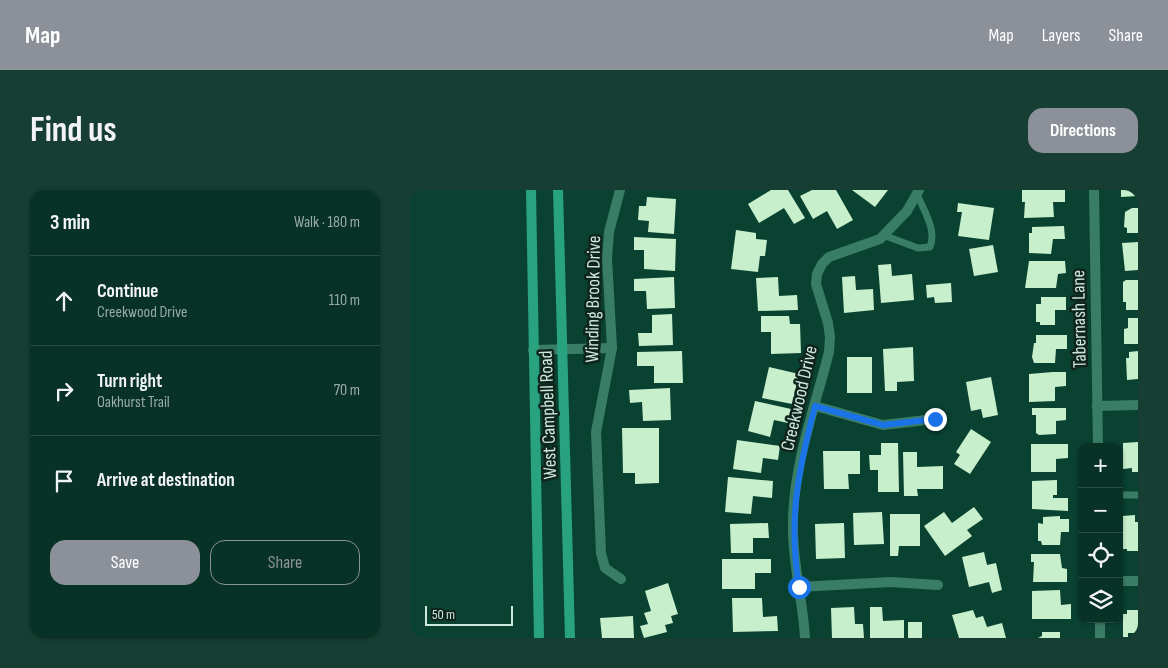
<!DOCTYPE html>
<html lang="en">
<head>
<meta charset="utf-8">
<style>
	:root { --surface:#083226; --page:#163e32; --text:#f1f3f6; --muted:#98aaa7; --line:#294d43; --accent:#8c9099 }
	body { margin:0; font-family:"Sofia Sans Condensed",sans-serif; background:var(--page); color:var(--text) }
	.controls { position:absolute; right:15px; bottom:15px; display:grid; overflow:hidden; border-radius:10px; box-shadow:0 1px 4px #0004 }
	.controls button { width:45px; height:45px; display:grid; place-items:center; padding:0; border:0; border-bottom:1px solid var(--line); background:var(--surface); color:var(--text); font:25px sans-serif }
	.scale { position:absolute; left:15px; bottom:12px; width:88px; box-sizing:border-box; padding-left:5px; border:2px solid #cde7dc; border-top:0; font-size:14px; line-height:18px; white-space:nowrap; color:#cde7dc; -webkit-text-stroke:4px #0f241c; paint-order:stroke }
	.stop { position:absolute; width:15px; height:15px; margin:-11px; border:4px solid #1a73e8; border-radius:50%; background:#fff }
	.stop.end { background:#1a73e8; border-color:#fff; box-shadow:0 1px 5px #0008 }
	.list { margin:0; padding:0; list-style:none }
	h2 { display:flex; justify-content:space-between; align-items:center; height:65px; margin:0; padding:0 20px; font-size:21px }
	h2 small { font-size:16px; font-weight:400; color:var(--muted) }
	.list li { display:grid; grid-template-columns:32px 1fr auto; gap:15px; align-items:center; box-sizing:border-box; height:90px; padding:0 20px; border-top:1px solid var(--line) }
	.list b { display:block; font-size:19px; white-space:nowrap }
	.list p { margin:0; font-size:16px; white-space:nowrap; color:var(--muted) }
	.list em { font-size:16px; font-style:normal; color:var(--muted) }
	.actions { display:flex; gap:10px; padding:15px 20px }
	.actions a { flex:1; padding:11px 0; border:1px solid var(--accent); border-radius:15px; text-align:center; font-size:18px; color:var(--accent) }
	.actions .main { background:var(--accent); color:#fff }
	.icon { flex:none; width:28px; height:28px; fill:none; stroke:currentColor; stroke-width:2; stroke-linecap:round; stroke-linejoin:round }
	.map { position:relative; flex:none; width:728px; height:448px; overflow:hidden; border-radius:15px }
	header { display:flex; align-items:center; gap:30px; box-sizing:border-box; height:70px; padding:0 25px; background:var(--accent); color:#fff }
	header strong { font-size:24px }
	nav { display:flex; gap:28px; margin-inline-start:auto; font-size:18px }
	.intro { display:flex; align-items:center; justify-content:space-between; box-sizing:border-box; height:120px; padding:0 30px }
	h1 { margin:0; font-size:35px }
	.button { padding:12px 22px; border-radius:15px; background:var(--accent); color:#fff; font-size:18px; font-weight:700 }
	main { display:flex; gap:30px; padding:0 30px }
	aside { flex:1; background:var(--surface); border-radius:15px; box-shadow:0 1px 4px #0004 }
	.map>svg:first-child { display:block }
</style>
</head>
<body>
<header>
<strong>Map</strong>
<nav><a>Map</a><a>Layers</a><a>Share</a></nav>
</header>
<div class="intro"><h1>Find us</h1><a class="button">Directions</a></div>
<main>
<aside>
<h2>3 min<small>Walk · 180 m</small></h2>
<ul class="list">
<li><svg class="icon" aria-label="ahead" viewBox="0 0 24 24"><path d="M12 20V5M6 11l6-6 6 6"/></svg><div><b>Continue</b><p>Creekwood Drive</p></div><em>110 m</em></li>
<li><svg class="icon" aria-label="right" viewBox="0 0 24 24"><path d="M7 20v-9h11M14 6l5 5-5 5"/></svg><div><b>Turn right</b><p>Oakhurst Trail</p></div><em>70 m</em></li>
<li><svg class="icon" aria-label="arrive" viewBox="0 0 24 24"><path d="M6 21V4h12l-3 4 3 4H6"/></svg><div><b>Arrive at destination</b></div></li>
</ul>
<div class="actions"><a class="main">Save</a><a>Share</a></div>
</aside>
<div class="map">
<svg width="728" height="448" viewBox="0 0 728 448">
	<rect width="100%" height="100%" fill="#0a4232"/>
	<!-- building -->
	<g fill="#c7efcb">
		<path d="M361,0H378L395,28L384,34L374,18L349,33L338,14Z"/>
		<path d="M402,0H426L443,30L427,39L417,21L403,29L390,6Z"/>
		<path d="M442,0H478L465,17Z"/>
		<path d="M612,0H655V12H643L644,27L614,28L615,12H612Z"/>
		<path d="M711,0H728V6L711,7Z"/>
		<path d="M237,7L266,9L264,44L238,42L239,31L228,30L229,16H236Z"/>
		<path d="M548,13L584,18L579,50L548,46L552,22H547Z"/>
		<path d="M722,18H728V43H717V38L714,37L715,22Z"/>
		<path d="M654,36L655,49H643L641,64L619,63V43H622V37Z"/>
		<path d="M326,40L346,43V49L357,50L355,66H350L348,82L321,79Z"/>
		<path d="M224,47L266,49L265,81L234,79V60H224Z"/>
		<path d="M728,52V80L715,81L712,53Z"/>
		<path d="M583,55L588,82L564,86L559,59Z"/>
		<path d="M619,71H655L656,83L648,84L646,98H615Z"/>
		<path d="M481,74L482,86L502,84L504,110L471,113L468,75Z"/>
		<path d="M445,86L446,100L463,99L464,120L434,123L432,87Z"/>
		<path d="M264,87L265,118L237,119L236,101H224V89Z"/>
		<path d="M368,87L369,106L387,105L388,120L348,121L346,88Z"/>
		<path d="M716,90H728V120H716V112H713V92Z"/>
		<path d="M541,93L542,112L525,113L524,107L517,108L516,95Z"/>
		<path d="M631,107H656V120H645V135H630V132H626V114H631Z"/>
		<path d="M262,124L263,155L229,156L228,143H242V125Z"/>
		<path d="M351,126H379L380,134H390L391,163L361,164V142H351Z"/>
		<path d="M718,128H728V154H714V139L718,138Z"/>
		<path d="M626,145H657V159H646L645,173H624L622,167L624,153H626Z"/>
		<path d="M503,157L504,191L487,192V201H475L473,159Z"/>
		<path d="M272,161L273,193H244V176H227V162Z"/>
		<path d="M728,161V189L717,190L716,168H719V162Z"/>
		<rect x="437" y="167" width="25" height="36"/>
		<path d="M359,177L389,184L382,214L352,208Z"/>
		<path d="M643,182H656V196L645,197V211L619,212V184Z"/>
		<path d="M581,187L588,225L573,228L571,219L561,221L556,192Z"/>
		<path d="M260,198L261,230L233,231L232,212L220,213L219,200Z"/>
		<path d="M345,211L381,219L378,233L364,230L360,247L338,241Z"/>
		<path d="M622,218H656V230L646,231V244L629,245L626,243V225H622Z"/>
		<path d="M212,238H249V293L225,294V283H213Z"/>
		<path d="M561,239L581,252L560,284L544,274L550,265L546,262Z"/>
		<path d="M327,250L370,256L368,270L353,268L351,283L323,279Z"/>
		<path d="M728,252V282H722V278L713,279V253Z"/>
		<path d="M471,253H488L489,302H468V280H460L459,265H471Z"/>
		<path d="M621,254H658V268L646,269V282H621Z"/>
		<path d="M413,261H450V284H438L439,299H414Z"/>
		<path d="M493,262H507V277L533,276V299H507L508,306H494Z"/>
		<path d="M318,287L363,291L362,308L343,306L341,324L315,322Z"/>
		<path d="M647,290V305H643V308H658V321L622,319V291Z"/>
		<path d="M564,317L573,329L557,340L562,346L535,366L514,336L534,322L542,333Z"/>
		<path d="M472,322L474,354L444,355L443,323Z"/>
		<path d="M480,324H510V356H489L488,366H480Z"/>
		<path d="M725,325V332H728V361H717V359H712V326Z"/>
		<path d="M650,326V329H659V342H651L650,355H632L631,351H628V333L633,334V327Z"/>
		<path d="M358,333L359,348H343V363H321L320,334Z"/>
		<path d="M434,333L435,368L406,369L405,334Z"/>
		<path d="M574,362L577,375L586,373L592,400L582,403L579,392L559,397L552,367Z"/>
		<path d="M621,364H650L652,378L657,379V392H623L624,372H621Z"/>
		<path d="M312,369H361V383H345V399H312Z"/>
		<path d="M258,393L268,424L261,426L263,433L255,435L257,442L234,448L230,436L238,434L234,423L241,421L235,401Z"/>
		<path d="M650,400L651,415L661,414V429H622V401Z"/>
		<path d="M322,408H352L353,427L367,426L368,441L323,442Z"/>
		<path d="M444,417L445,434H453L454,448H422L421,418Z"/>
		<path d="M460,417H472L473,431L494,430V448H460Z"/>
		<path d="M563,420L566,428L573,426L577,437L592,433L596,448H549L542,425Z"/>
		<path d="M717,420H728V443H718V447H713V424H717Z"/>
		<path d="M223,426L224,448H192L190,428Z"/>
		<rect x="498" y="432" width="14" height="16"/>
		<path d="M632,442H650V448H628L632,446Z"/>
	</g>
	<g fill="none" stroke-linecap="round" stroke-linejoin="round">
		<!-- service -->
		<g stroke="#3a7d66" stroke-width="7">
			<path d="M473,45L508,58L520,57C527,40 514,21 507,4"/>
			<path d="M709,305H728"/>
		</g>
		<!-- minor -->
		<g stroke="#3a7d66" stroke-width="10">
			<path d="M210,0L199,42L197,68L202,158L186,242L191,363L195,378L211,389"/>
			<path d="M684,0L688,257"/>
			<path d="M123,160L202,158"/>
			<path d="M405,216L473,235L525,229"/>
			<path d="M687,216L728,215"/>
			<path d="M709,391H728"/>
			<path d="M389,397L481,392L528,395"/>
			<path d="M690,429V448"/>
			<path d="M395,448C393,410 382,373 383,334C383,276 405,217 419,162L420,147L418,133L406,94L407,84L412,74L419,67L470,49L497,21L509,0"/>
		</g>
		<!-- secondary -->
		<g stroke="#29a37f" stroke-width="10">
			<path d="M121,0L129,448"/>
			<path d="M148,0L160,448"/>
		</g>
	</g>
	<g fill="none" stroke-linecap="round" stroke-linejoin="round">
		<!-- route -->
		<path stroke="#1a73e8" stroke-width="6" d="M389,397C378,329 388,282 405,216L473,235L525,229"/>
	</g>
	<g text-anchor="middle" stroke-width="5" stroke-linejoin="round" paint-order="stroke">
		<!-- street labels -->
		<g font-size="19" fill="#cde7dc" stroke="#0f241c">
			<text transform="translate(182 109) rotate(-89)" y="7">Winding Brook Drive</text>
			<text transform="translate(668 129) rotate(-91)" y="7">Tabernash Lane</text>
			<text transform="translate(388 208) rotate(-77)" y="7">Creekwood Drive</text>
			<text transform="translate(137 225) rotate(-92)" y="7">West Campbell Road</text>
		</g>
	</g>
</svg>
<div class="controls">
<button>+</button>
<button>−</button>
<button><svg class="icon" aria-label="locate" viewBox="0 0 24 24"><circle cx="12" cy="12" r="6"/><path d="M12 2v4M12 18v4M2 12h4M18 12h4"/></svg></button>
<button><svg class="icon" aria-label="layers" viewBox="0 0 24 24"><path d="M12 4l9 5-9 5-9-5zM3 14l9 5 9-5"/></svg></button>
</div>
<div class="scale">50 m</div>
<div class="stop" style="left:389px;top:397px"></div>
<div class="stop end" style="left:525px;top:229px"></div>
</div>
</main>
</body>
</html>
